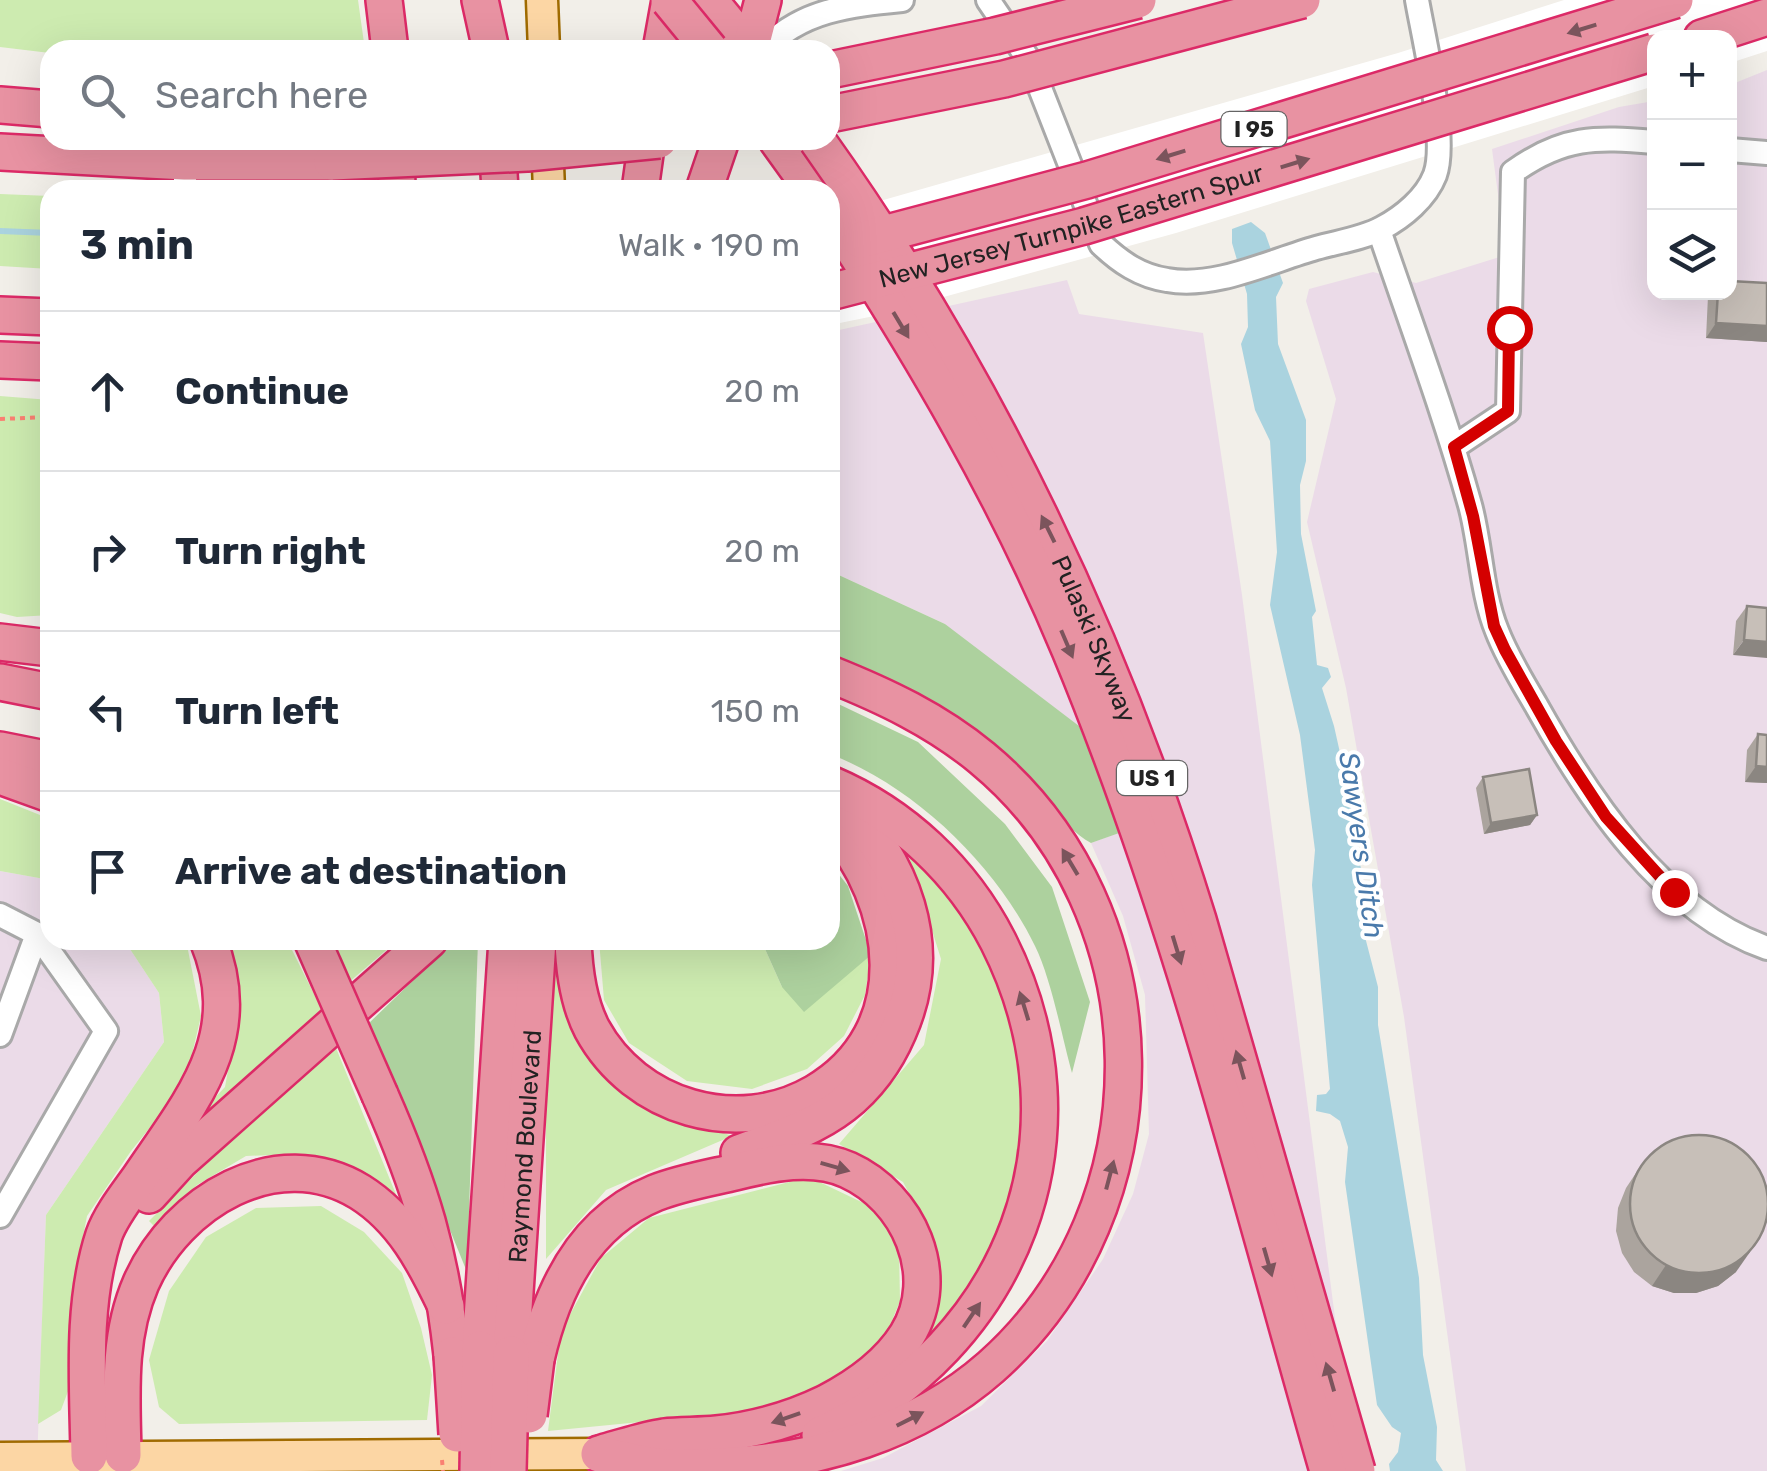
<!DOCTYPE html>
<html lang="en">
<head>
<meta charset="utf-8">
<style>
	:root { --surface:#fff; --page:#f2f2f3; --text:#1f2937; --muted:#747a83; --line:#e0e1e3 }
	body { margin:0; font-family:Rubik,sans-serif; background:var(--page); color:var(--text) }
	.controls { position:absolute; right:30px; top:30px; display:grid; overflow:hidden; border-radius:20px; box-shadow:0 10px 40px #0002 }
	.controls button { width:90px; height:90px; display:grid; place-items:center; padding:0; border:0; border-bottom:2px solid var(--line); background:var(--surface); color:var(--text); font:50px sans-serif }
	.stop { position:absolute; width:30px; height:30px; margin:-22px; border:8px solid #d40000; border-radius:50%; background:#fff }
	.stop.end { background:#d40000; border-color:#fff; box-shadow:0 2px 10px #0008 }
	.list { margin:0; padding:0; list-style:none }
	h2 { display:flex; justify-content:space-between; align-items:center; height:130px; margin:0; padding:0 40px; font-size:42px }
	h2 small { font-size:32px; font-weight:400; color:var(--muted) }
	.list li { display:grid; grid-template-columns:65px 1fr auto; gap:30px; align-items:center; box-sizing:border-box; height:160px; padding:0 40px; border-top:2px solid var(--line) }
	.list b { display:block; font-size:38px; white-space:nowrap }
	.list em { font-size:32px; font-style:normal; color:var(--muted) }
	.icon { flex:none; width:55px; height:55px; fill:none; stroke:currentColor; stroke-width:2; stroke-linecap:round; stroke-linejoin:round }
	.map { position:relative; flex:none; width:1767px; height:1471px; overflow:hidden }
	.search { position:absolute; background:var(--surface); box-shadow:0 10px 40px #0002; left:40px; top:40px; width:800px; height:110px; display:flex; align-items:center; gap:25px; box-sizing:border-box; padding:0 35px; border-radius:30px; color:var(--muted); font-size:38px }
	.panel { position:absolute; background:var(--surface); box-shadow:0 10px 40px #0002; left:40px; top:180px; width:800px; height:770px; border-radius:30px }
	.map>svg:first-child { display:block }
</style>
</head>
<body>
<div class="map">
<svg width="1767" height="1471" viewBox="0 0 1767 1471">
	<rect width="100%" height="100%" fill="#f2efe9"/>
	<!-- industrial -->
	<g fill="#ebdbe8">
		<path d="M1767,70V1471H1466L1404,1017L1346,688L1307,522L1336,399L1306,301L1309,289L1373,272L1416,283L1506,255L1492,149L1619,107L1654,101V292H1730V85Z"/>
		<path d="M1067,280L1079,314L1203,333L1242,595L1335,1318L1366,1471H841L883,1458L981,1406L1047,1341L1103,1259L1133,1194L1149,1134L1145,995L1123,916L1091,843L1121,832L945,624L830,571V332Z"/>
		<path d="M0,871L50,880V940H124L159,993L164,1042L46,1215L37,1463L559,1450L560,1471H0Z"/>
	</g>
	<!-- grass -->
	<g fill="#cdebb0">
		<path d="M0,0H358L365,50H50V53L0,47Z"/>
		<path d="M0,194L50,196V269L0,266Z"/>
		<path d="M0,396L50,400V615L17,617L0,613Z"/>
		<path d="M0,799L50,819V880L0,871Z"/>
		<path d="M905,844L963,909L1006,979L1026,1076L1019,1198L972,1298L929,1339L939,1297L930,1232L903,1182L839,1144L924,1045L941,959Z"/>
		<path d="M124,940H186L201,1016L185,1084L131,1151L87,1216L70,1303V1386L61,1410L38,1424L46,1215L164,1042L159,993Z"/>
		<path d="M223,940H287L324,1014L197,1133L183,1131L225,1087L239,1010Z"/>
		<path d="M324,940H398L348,983Z"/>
		<path d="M556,940L654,1107L732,1136L606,1190L546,1259V1105Z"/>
		<path d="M599,940H761L782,987L871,955L865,995L844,1036L807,1069L752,1089L687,1081L629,1043L604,1000Z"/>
		<path d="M336,1048L400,1204L350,1165L298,1154L246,1156L197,1185L157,1229L149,1221L213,1157Z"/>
		<path d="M809,1177L874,1208L899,1249L900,1301L882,1345L850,1377L753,1411L548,1431L561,1331L601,1258L649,1218Z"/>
		<path d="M321,1206L364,1232L402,1273L421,1328L432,1375L427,1420L179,1424L159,1407L149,1360L169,1291L206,1237L256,1208Z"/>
	</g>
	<!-- forest -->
	<g fill="#add19e">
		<path d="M830,571L945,624L1079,726L1122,832L1091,843C1059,825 1044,789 1017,764C963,713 896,685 830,653Z"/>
		<path d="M830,700L918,742L1005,824L1052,887L1090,1002L1072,1073C1062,1037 1051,978 1035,946C995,864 915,787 830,754Z"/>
		<path d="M830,863L848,886L871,955L804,1012L782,987L761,940H830Z"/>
		<path d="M455,940H478L467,1272L367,1025Z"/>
	</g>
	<!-- water -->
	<path fill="#aad3df" d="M1251,222L1265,233L1283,283L1276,297L1278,344L1306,420V461L1300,485L1301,534L1316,611L1312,617L1317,665L1328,668L1331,677L1322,688L1334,726L1351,802L1366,903L1364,933L1378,987V1025L1419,1278L1423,1355L1437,1427L1436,1460L1443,1471H1390L1389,1464L1398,1452L1401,1433L1392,1427L1377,1405L1345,1182L1348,1147L1340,1121L1330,1114L1316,1111L1317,1095L1326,1094L1330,1089L1312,885L1315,850L1300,735L1270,605L1277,552L1270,441L1255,410L1241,344L1248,327L1247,294L1232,243V229Z"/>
	<!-- pier -->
	<path fill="#fff" d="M1564,0H1767V51L1730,63V38H1654V86L1176,233L940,298L982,366L1130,677L1200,881L1375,1471H1309L1155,910L1024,577L879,315L830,325V190H794L757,140H830V133L880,201L1398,53Z"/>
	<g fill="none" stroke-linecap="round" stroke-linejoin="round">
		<!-- stream -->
		<path stroke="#aad3df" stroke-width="6" d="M0,231L50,233"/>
		<defs>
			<g id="minor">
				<path d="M988,0L1029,60L1101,244C1120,262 1140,276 1167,280C1215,289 1270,261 1316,248C1337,242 1362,239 1382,228C1403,217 1426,198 1435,175C1448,140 1424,40 1417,0"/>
				<path d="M764,50C800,10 851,5 902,0"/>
				<path d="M1730,150L1767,153"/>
				<path d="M185,162V190"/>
				<path d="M1379,230C1410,321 1444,412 1470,505C1481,545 1481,592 1497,631C1507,657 1522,681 1536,705C1588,798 1662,911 1767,948"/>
				<path d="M1454,447L1508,411L1513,172C1563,136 1596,137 1654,142"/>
				<path d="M0,915L37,934L0,1035"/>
				<path d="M0,1216L106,1031L37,934"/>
			</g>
			<g id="major">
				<path d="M542,0L544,50"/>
				<path d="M547,140L549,190"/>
				<path d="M0,1458L599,1454"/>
			</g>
			<g id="highway">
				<path d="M384,0L390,50"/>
				<path d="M480,0L491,50"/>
				<path d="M709,0L750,50"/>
				<path d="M1702,38L1767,17"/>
				<path d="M661,50L670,0"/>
				<path d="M750,50L763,0"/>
				<path d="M0,105L50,109"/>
				<path d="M396,140L397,190"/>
				<path d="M497,140L500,190"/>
				<path d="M777,140L813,190"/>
				<path d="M0,152L185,162H332"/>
				<path d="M640,190L647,140"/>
				<path d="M704,190L721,140"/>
				<path d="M0,315L50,317"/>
				<path d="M0,360L50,362"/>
				<path d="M0,642L50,648"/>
				<path d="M0,682L50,692"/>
				<path d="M0,750L50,760"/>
				<path d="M0,776L50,794"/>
				<path d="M573,940C574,970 578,1002 592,1029C635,1108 737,1138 815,1093C919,1032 901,901 830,823"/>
				<path d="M380,1095C421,1188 441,1254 452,1355"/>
				<path d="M739,1153C775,1140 812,1129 843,1105C867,1086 886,1060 898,1032C937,945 902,860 838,797"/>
				<path d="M149,1195L180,1161L429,940"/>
				<path d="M480,1349L507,940"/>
				<path id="s1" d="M511,1354L538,940"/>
				<path d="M536,1359C552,1289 584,1222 655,1193C680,1183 709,1178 735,1172C771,1163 813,1154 848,1170C908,1197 944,1275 907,1335C888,1365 857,1387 826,1403C793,1419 754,1430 717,1434C699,1436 681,1435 664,1437C644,1440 624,1447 605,1452"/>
				<path d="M820,1435C1014,1346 1096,1134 998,941C962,871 903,815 830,784"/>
				<path d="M599,1454C618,1458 638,1464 658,1466C678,1469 699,1467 719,1466C817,1462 916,1433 991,1367C1171,1207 1167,911 982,758C936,720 885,696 830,674"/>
				<path d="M123,1455C122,1397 117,1338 141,1283C177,1202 276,1141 360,1192C403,1219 425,1262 446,1306"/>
				<path d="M89,1456C88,1384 81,1306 104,1235C111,1215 128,1194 140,1177C192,1100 248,1037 208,940"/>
			</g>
		</defs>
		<!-- minor casing -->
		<use href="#minor" stroke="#a9a9a9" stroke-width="28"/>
		<!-- major casing -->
		<use href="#major" stroke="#a06b00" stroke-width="35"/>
		<!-- highway casing -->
		<use href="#highway" stroke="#dc2a67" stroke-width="40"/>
		<!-- path -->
		<path stroke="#fa8072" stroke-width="4" stroke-dasharray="5 5" stroke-linecap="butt" d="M0,419L50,417"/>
		<!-- minor -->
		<use href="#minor" stroke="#fff" stroke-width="22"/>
		<!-- major -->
		<use href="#major" stroke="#fcd6a4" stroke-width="30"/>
		<!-- highway -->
		<use href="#highway" stroke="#e892a2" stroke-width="35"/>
		<defs>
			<g id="highway-bridge">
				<path d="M669,0L710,50"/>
				<path d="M830,70L995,36L1138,0"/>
				<path d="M830,114L1004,79L1302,0"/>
				<path id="s2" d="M817,140C987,378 1112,641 1198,920L1357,1471"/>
				<path d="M332,162L527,153L659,140"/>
				<path d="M830,213C921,352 1006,496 1070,650C1180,915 1249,1196 1328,1471"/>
				<path d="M861,240L1087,180L1675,0"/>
				<path id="s3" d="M830,292L1084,226L1654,52"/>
				<path d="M312,940L380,1095"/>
				<path d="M452,1355L457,1434"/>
				<path d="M529,1415L536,1359"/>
				<path d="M478,1471L480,1349"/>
				<path d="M508,1471L511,1354"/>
			</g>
		</defs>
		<!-- highway-bridge casing -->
		<use href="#highway-bridge" stroke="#dc2a67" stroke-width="40" stroke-linecap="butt"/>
		<!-- path-bridge -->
		<path stroke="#fa8072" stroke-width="4" stroke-dasharray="5 5" stroke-linecap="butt" d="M442,1460L443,1471"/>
		<!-- highway-bridge -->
		<use href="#highway-bridge" stroke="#e892a2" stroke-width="35"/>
	</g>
	<!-- wall -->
	<g fill="#aba49e">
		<path d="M1767,283V342L1706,338L1708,296L1710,292H1730Z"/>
		<path d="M1747,606L1767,608L1733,655L1736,621Z"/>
		<path d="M1758,734L1767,783L1745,782L1747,750Z"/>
		<path d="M1483,777L1537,815L1530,825L1484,834L1476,788Z"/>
		<path d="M1640,1167L1736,1272L1718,1286L1696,1293H1674L1652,1286L1634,1272L1622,1253L1616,1231L1618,1208L1626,1188Z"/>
	</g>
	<!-- shaded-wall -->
	<g fill="#8b8681">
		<path d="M1716,323L1767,326V342L1706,338Z"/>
		<path d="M1744,640L1767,642V658L1733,655Z"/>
		<path d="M1756,766L1767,767V783L1745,782Z"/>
		<path d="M1537,815L1530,825L1484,834L1491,823Z"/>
		<path d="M1750,1252L1736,1272L1718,1286L1696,1293H1674L1652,1286L1666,1265Z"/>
	</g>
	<!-- building -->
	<g fill="#c7bfb8" stroke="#8b8681" stroke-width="2.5">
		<path d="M1730,281L1767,283V326L1716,323L1718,292H1730Z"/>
		<path d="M1747,606L1767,608V642L1744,640Z"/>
		<path d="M1758,734L1767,735V767L1756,766Z"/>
		<path d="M1529,769L1537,815L1491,823L1483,777Z"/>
		<circle cx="1699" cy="1204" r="69"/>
	</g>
	<!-- one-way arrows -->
	<defs><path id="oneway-solid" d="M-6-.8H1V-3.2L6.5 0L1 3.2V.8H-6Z" transform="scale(2.5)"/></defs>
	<g fill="#7b545c">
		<use href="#oneway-solid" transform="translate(1582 29) rotate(163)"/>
		<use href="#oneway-solid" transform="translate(1171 155) rotate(163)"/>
		<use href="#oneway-solid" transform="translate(1295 163) rotate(-17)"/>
		<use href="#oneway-solid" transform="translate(901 325) rotate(59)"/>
		<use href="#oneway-solid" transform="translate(1048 529) rotate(-116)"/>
		<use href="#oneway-solid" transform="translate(1067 644) rotate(67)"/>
		<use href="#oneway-solid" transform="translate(1070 862) rotate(-121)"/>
		<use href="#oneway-solid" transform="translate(1177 950) rotate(73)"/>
		<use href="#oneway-solid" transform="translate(1024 1006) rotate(-107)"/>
		<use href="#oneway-solid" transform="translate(1240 1065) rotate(-106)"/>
		<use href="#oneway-solid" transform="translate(835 1167) rotate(16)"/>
		<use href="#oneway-solid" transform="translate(1110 1175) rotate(-75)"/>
		<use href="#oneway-solid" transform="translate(1268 1262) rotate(74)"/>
		<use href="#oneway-solid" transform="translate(972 1315) rotate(-56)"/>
		<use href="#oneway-solid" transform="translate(1330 1377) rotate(-106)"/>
		<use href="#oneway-solid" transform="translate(786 1418) rotate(161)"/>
		<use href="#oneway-solid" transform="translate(910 1419) rotate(-27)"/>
	</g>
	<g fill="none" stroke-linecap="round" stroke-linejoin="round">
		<!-- route -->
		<path stroke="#d40000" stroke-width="12" d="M1509,328L1508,411L1454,447L1473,516L1494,626L1505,650L1556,741L1606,817L1674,892"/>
	</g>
	<g text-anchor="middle" stroke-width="8" stroke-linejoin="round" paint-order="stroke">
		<!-- shield labels -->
		<g fill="#fff" stroke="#646464" stroke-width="2.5">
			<rect x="1221.5" y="112" width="65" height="34" rx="8"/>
			<rect x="1117" y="761" width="70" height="34" rx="8"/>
		</g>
		<g font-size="22" font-weight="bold" fill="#222">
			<text x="1254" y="137">I 95</text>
			<text x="1152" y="786">US 1</text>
		</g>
		<!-- street labels -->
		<g font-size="25" fill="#222" stroke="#fff">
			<text dy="9" stroke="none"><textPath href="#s3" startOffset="250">New Jersey Turnpike Eastern Spur</textPath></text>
			<text dy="9" stroke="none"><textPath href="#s2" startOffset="572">Pulaski Skyway</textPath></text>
			<text dy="9" stroke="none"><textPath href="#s1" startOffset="208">Raymond Boulevard</textPath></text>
		</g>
		<!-- water labels -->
		<g font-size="28" font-style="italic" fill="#4a7aab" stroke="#fff">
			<text transform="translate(1362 845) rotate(82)" y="10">Sawyers Ditch</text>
		</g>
	</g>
</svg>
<div class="controls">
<button>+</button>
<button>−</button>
<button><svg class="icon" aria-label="layers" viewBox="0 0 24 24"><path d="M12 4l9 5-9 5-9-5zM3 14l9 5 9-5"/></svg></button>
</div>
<div class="stop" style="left:1509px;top:328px"></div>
<div class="stop end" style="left:1674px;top:892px"></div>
<div class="search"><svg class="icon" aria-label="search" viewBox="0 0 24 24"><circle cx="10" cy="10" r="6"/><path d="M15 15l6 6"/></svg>Search here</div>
<section class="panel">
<h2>3 min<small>Walk · 190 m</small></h2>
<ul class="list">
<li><svg class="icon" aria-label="ahead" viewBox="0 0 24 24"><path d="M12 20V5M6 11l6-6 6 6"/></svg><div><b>Continue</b></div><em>20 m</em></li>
<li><svg class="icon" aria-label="right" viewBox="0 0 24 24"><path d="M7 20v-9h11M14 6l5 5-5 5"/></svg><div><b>Turn right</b></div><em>20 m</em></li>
<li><svg class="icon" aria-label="left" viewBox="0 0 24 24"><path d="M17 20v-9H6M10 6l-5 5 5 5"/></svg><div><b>Turn left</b></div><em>150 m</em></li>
<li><svg class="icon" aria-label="arrive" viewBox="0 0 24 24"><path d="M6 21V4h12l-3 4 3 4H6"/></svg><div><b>Arrive at destination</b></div></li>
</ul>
</section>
</div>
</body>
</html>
